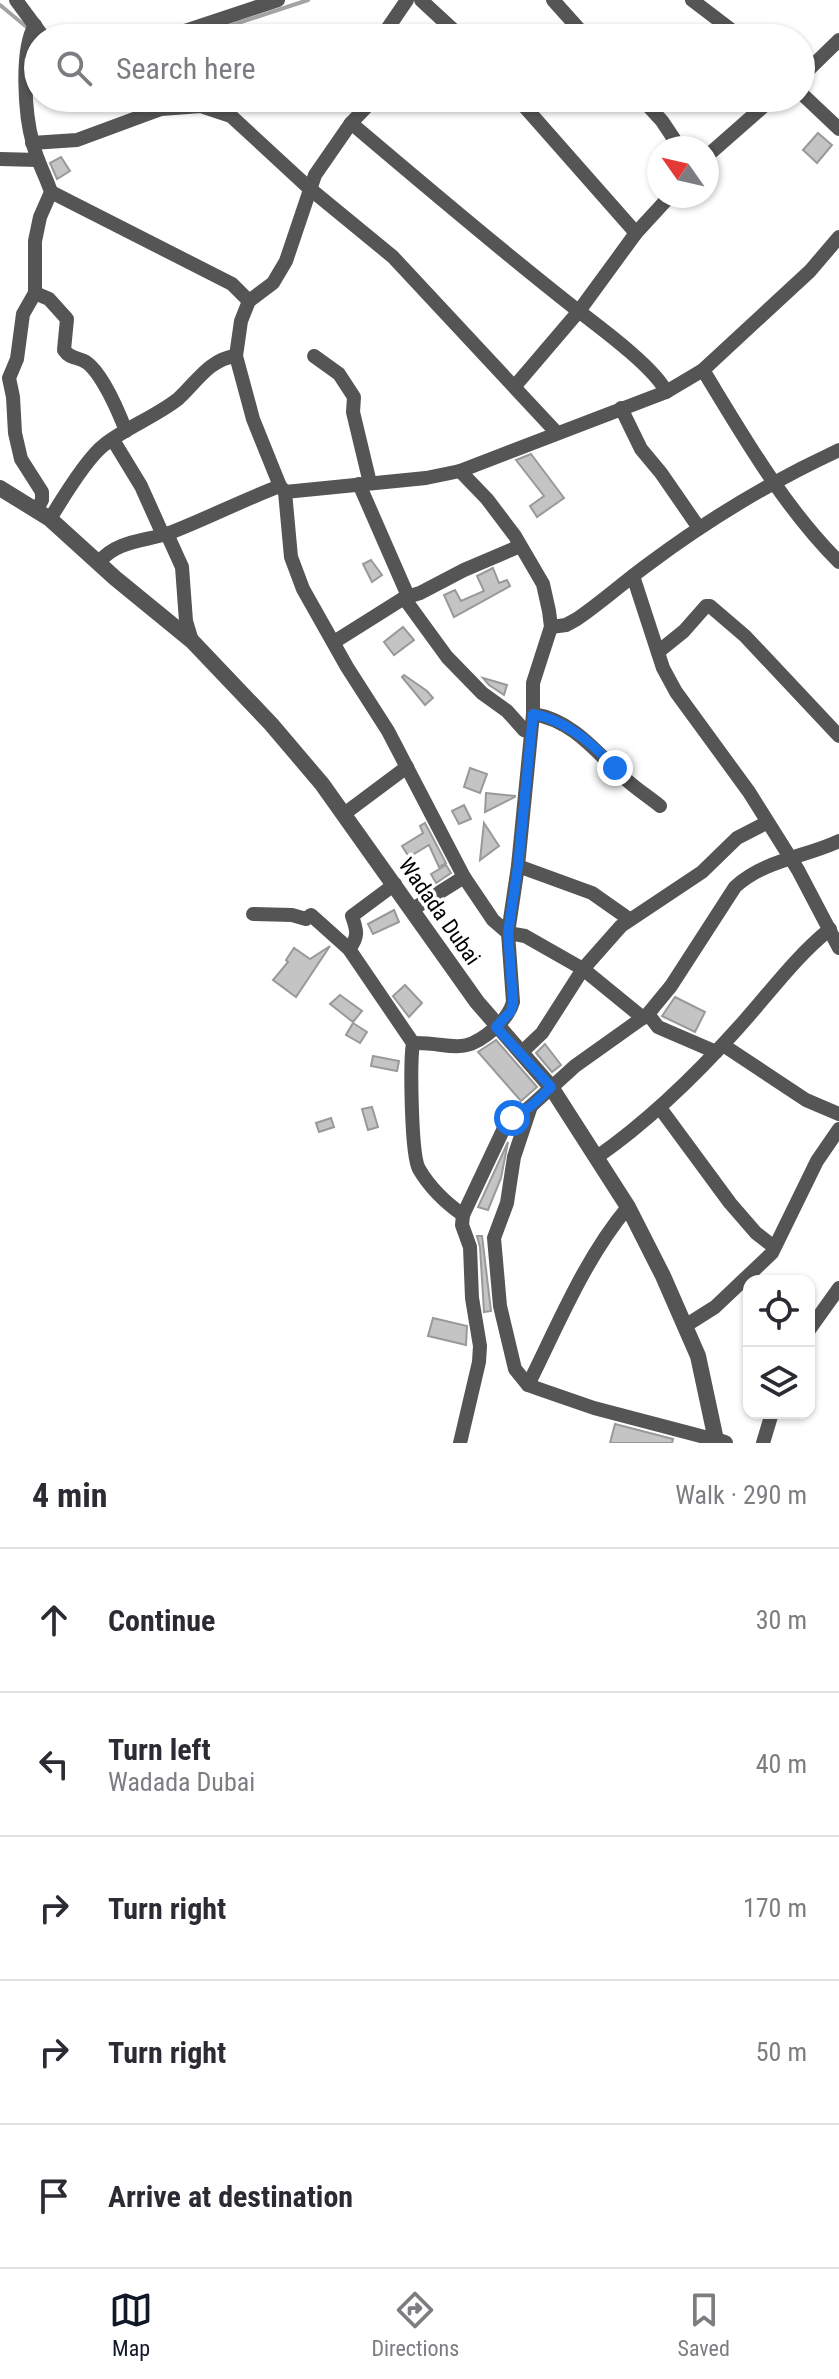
<!DOCTYPE html>
<html lang="en">
<head>
<meta charset="utf-8">
<style>
	:root { --surface:#fff; --page:#f2f2f3; --text:#2b2b33; --muted:#7c7c81; --line:#e1e1e2; --accent:#111827 }
	body { margin:0; font-family:"Roboto Condensed",sans-serif; background:var(--page); color:var(--text) }
	.controls { position:absolute; right:24px; bottom:24px; display:grid; overflow:hidden; border-radius:16px; box-shadow:0 2px 6px #0004 }
	.controls button { width:72px; height:72px; display:grid; place-items:center; padding:0; border:0; border-bottom:2px solid var(--line); background:var(--surface); color:var(--text); font:40px sans-serif }
	.compass { position:absolute; left:647px; top:136px; width:72px; height:72px; border-radius:50%; background:var(--surface); box-shadow:0 2px 6px #0004; rotate:304deg }
	.stop { position:absolute; width:24px; height:24px; margin:-18px; border:6px solid #1a73e8; border-radius:50%; background:#fff }
	.stop.end { background:#1a73e8; border-color:#fff; box-shadow:0 2px 8px #0008 }
	.list { margin:0; padding:0; list-style:none }
	h2 { display:flex; justify-content:space-between; align-items:center; height:104px; margin:0; padding:0 32px; font-size:34px }
	h2 small { font-size:26px; font-weight:400; color:var(--muted) }
	.list li { display:grid; grid-template-columns:52px 1fr auto; gap:24px; align-items:center; box-sizing:border-box; height:144px; padding:0 32px; border-top:2px solid var(--line) }
	.list b { display:block; font-size:30px; white-space:nowrap }
	.list p { margin:0; font-size:26px; white-space:nowrap; color:var(--muted) }
	.list em { font-size:26px; font-style:normal; color:var(--muted) }
	.icon { flex:none; width:44px; height:44px; fill:none; stroke:currentColor; stroke-width:2; stroke-linecap:round; stroke-linejoin:round }
	.map { position:relative; flex:none; width:839px; height:1443px; overflow:hidden }
	.search { position:absolute; background:var(--surface); box-shadow:0 2px 6px #0004; left:24px; right:24px; top:24px; height:88px; display:flex; align-items:center; gap:20px; box-sizing:border-box; padding:0 28px; border-radius:44px; color:var(--muted); font-size:30px }
	.sheet { height:824px; background:var(--surface) }
	nav { display:flex; justify-content:space-around; align-items:center; box-sizing:border-box; height:112px; border-top:2px solid var(--line); background:var(--surface); font-size:22px; color:var(--muted) }
	nav a { display:grid; justify-items:center; gap:4px }
	nav .on { color:var(--accent) }
	.map>svg:first-child { display:block }
</style>
</head>
<body>
<div class="map">
<svg width="839" height="1443" viewBox="0 0 839 1443">
	<rect width="100%" height="100%" fill="#fff"/>
	<g fill="none" stroke-linecap="round" stroke-linejoin="round">
		<!-- stream -->
		<g stroke="#a3a3a3" stroke-width="4">
			<path d="M0,5L29,29"/>
			<path d="M193,38L308,0"/>
		</g>
	</g>
	<!-- building -->
	<g fill="#c4c4c4" stroke="#999" stroke-width="2">
		<path d="M818,133L832,145L817,163L803,150Z"/>
		<path d="M61,157L70,171L57,179L50,163Z"/>
		<path d="M531,454L564,498L537,517L530,506L544,496L516,460Z"/>
		<path d="M371,560L382,575L372,582L363,564Z"/>
		<path d="M493,568L499,583L507,580L510,586L454,617L444,595L455,590L461,601L484,591L477,576Z"/>
		<path d="M403,627L414,640L394,655L384,642Z"/>
		<path d="M404,675L427,691L433,698L425,705L402,677Z"/>
		<path d="M483,678L507,685L504,695L489,685Z"/>
		<path d="M470,768L487,774L480,793L464,787Z"/>
		<path d="M486,793L515,796V797L485,812Z"/>
		<path d="M464,805L471,819L459,824L452,811Z"/>
		<path d="M425,823L446,863L439,867L429,845L409,857L402,846L423,833L420,826Z"/>
		<path d="M484,823L499,846L480,860L482,841Z"/>
		<path d="M446,865L451,873L436,883L431,874Z"/>
		<path d="M394,910L399,922L373,934L368,924Z"/>
		<path d="M330,946L296,997L273,980L288,962L286,960L294,948L310,959Z"/>
		<path d="M405,985L422,1003L409,1017L393,996Z"/>
		<path d="M340,995L362,1011L353,1022L330,1004Z"/>
		<path d="M675,997L705,1012L695,1032L662,1016Z"/>
		<path d="M353,1023L367,1032L360,1043L346,1035Z"/>
		<path d="M496,1040L537,1087L521,1101L478,1052Z"/>
		<path d="M545,1044L561,1065L552,1072L536,1053Z"/>
		<path d="M373,1056L399,1061L397,1071L371,1066Z"/>
		<path d="M372,1107L378,1127L368,1130L362,1109Z"/>
		<path d="M331,1118L334,1127L319,1132L316,1123Z"/>
		<path d="M508,1142L501,1178L488,1210L478,1207Z"/>
		<path d="M477,1236H482L491,1311L484,1312L480,1247Z"/>
		<path d="M433,1318L467,1326L466,1345L428,1336Z"/>
		<path d="M615,1424L673,1439L672,1443H610Z"/>
	</g>
	<g fill="none" stroke-linecap="round" stroke-linejoin="round">
		<!-- minor -->
		<g stroke="#555" stroke-width="14">
			<path d="M16,0L44,38"/>
			<path d="M421,0L462,38"/>
			<path d="M553,0L587,38"/>
			<path d="M692,0L742,38"/>
			<path d="M35,25C20,50 25,116 33,144C37,161 46,176 51,192L40,217L35,241V293L23,314L17,359L9,378L13,397L15,433L21,459L42,492V500L36,511"/>
			<path d="M164,38L278,0"/>
			<path d="M381,38L407,0"/>
			<path d="M801,77L839,40"/>
			<path d="M801,93L839,129"/>
			<path d="M375,98L351,123L315,175L286,261L273,283L249,301L241,321L236,356L253,419L280,486L285,492L291,557L303,589L347,667L388,731L464,877L493,920L508,933L525,936L583,969L643,1018"/>
			<path d="M517,98L636,233"/>
			<path d="M641,98L662,121L680,148"/>
			<path d="M351,123C424,185 497,247 572,306C594,323 656,368 666,392"/>
			<path d="M32,143L77,140L161,109L201,106L231,116L309,188L393,257L557,433"/>
			<path d="M707,156L773,98"/>
			<path d="M0,159L38,160"/>
			<path d="M51,192L232,284L249,301"/>
			<path d="M35,293L49,299L67,319L64,350C70,359 78,357 86,362C102,373 119,413 126,431"/>
			<path d="M314,356L339,374L354,397L353,412L370,483"/>
			<path d="M703,370C744,437 783,506 839,562"/>
			<path d="M515,386L579,311L636,233L670,196"/>
			<path d="M621,408L641,449L661,473L699,528"/>
			<path d="M113,440L141,486L163,535"/>
			<path d="M359,484L408,596"/>
			<path d="M285,492L426,478L460,471L666,392L703,370L810,271L839,237"/>
			<path d="M50,519C62,499 87,458 104,445C127,427 155,417 178,399C196,383 209,359 236,356"/>
			<path d="M167,534L182,567L186,621L192,641"/>
			<path d="M99,562C119,539 146,542 172,532C208,518 243,500 280,486"/>
			<path d="M633,576L663,668L676,692L749,792L798,870L839,948"/>
			<path d="M404,598L447,657L482,693L507,711L524,730L531,733"/>
			<path d="M551,627L566,625L577,619C602,602 625,581 650,563C709,519 772,481 839,450"/>
			<path d="M334,642L404,598L420,593L464,570L520,546"/>
			<path d="M658,652L684,631L706,606H710L745,636L839,736"/>
			<path d="M533,714C571,720 594,749 620,774C632,786 646,795 660,806"/>
			<path d="M344,814L407,767"/>
			<path d="M518,866L592,893L629,919"/>
			<path d="M413,909L464,877"/>
			<path d="M253,914L292,915L306,919L311,915L349,949L413,1043C410,1061 411,1155 419,1169C430,1188 446,1203 463,1215"/>
			<path d="M349,949C359,937 357,930 352,916L395,884"/>
			<path d="M648,1014L658,1027L716,1052"/>
			<path d="M413,1043C452,1042 461,1058 495,1028C504,1020 510,1013 513,1002L508,933L518,866L533,714V683L551,627L549,611L543,584L515,536L487,499L460,471"/>
			<path d="M723,1045L806,1100L839,1114"/>
			<path d="M522,1052L542,1033L583,969L621,926L702,872L737,838L766,823"/>
			<path d="M531,1106L514,1157L507,1203L494,1238L500,1306L515,1369L528,1385L539,1389L594,1408L716,1440L715,1443"/>
			<path d="M660,1108L730,1203L756,1233L774,1247"/>
			<path d="M597,1157C650,1120 695,1076 738,1028C768,995 795,957 830,929"/>
			<path d="M685,1326L715,1307L772,1253L817,1161L839,1129"/>
			<path d="M809,1330L839,1288"/>
			<path d="M528,1385C558,1325 585,1258 628,1207"/>
			<path d="M460,1443L479,1362L480,1346L472,1298L470,1247L462,1225L463,1215L505,1126L531,1106L575,1066L648,1014L671,986L735,887C764,860 805,857 839,841"/>
			<path d="M763,1443L772,1413"/>
		</g>
		<!-- tertiary -->
		<path stroke="#555" stroke-width="16" d="M0,488L50,519L115,578L192,641L271,724L322,784L477,1002L551,1087L628,1207L663,1276L698,1356L716,1440L725,1443"/>
	</g>
	<g fill="none" stroke-linecap="round" stroke-linejoin="round">
		<!-- route -->
		<path stroke="#1a73e8" stroke-width="10" d="M512,1118L531,1106L551,1087L496,1027L511,1011L513,1002L508,933L518,866L533,714C566,720 593,744 615,768"/>
	</g>
	<g text-anchor="middle" stroke-width="7" stroke-linejoin="round" paint-order="stroke">
		<!-- street labels -->
		<g font-size="22" fill="#000" stroke="#fff">
			<text transform="translate(440 911) rotate(55)" y="8">Wadada Dubai</text>
		</g>
	</g>
</svg>
<div class="controls">
<button><svg class="icon" aria-label="locate" viewBox="0 0 24 24"><circle cx="12" cy="12" r="6"/><path d="M12 2v4M12 18v4M2 12h4M18 12h4"/></svg></button>
<button><svg class="icon" aria-label="layers" viewBox="0 0 24 24"><path d="M12 4l9 5-9 5-9-5zM3 14l9 5 9-5"/></svg></button>
</div>
<svg class="compass" viewBox="-18 -18 36 36"><path d="M0-13l5 13h-10z" fill="#e53935"/><path d="M0 13l5-13h-10z" fill="#7c7c81"/></svg>
<div class="stop" style="left:512px;top:1118px"></div>
<div class="stop end" style="left:615px;top:768px"></div>
<div class="search"><svg class="icon" aria-label="search" viewBox="0 0 24 24"><circle cx="10" cy="10" r="6"/><path d="M15 15l6 6"/></svg>Search here</div>
</div>
<section class="sheet">
<h2>4 min<small>Walk · 290 m</small></h2>
<ul class="list">
<li><svg class="icon" aria-label="ahead" viewBox="0 0 24 24"><path d="M12 20V5M6 11l6-6 6 6"/></svg><div><b>Continue</b></div><em>30 m</em></li>
<li><svg class="icon" aria-label="left" viewBox="0 0 24 24"><path d="M17 20v-9H6M10 6l-5 5 5 5"/></svg><div><b>Turn left</b><p>Wadada Dubai</p></div><em>40 m</em></li>
<li><svg class="icon" aria-label="right" viewBox="0 0 24 24"><path d="M7 20v-9h11M14 6l5 5-5 5"/></svg><div><b>Turn right</b></div><em>170 m</em></li>
<li><svg class="icon" aria-label="right" viewBox="0 0 24 24"><path d="M7 20v-9h11M14 6l5 5-5 5"/></svg><div><b>Turn right</b></div><em>50 m</em></li>
<li><svg class="icon" aria-label="arrive" viewBox="0 0 24 24"><path d="M6 21V4h12l-3 4 3 4H6"/></svg><div><b>Arrive at destination</b></div></li>
</ul>
</section>
<nav>
<a class="on"><svg class="icon" aria-label="map" viewBox="0 0 24 24"><path d="M3 6l6-2 6 2 6-2v14l-6 2-6-2-6 2zM9 4v14M15 6v14"/></svg>Map</a>
<a><svg class="icon" aria-label="directions" viewBox="0 0 24 24"><path d="M12 3l9 9-9 9-9-9zM9 14v-3h6M13 9l2 2-2 2"/></svg>Directions</a>
<a><svg class="icon" aria-label="saved" viewBox="0 0 24 24"><path d="M7 4h10v16l-5-4-5 4z"/></svg>Saved</a>
</nav>
</body>
</html>
